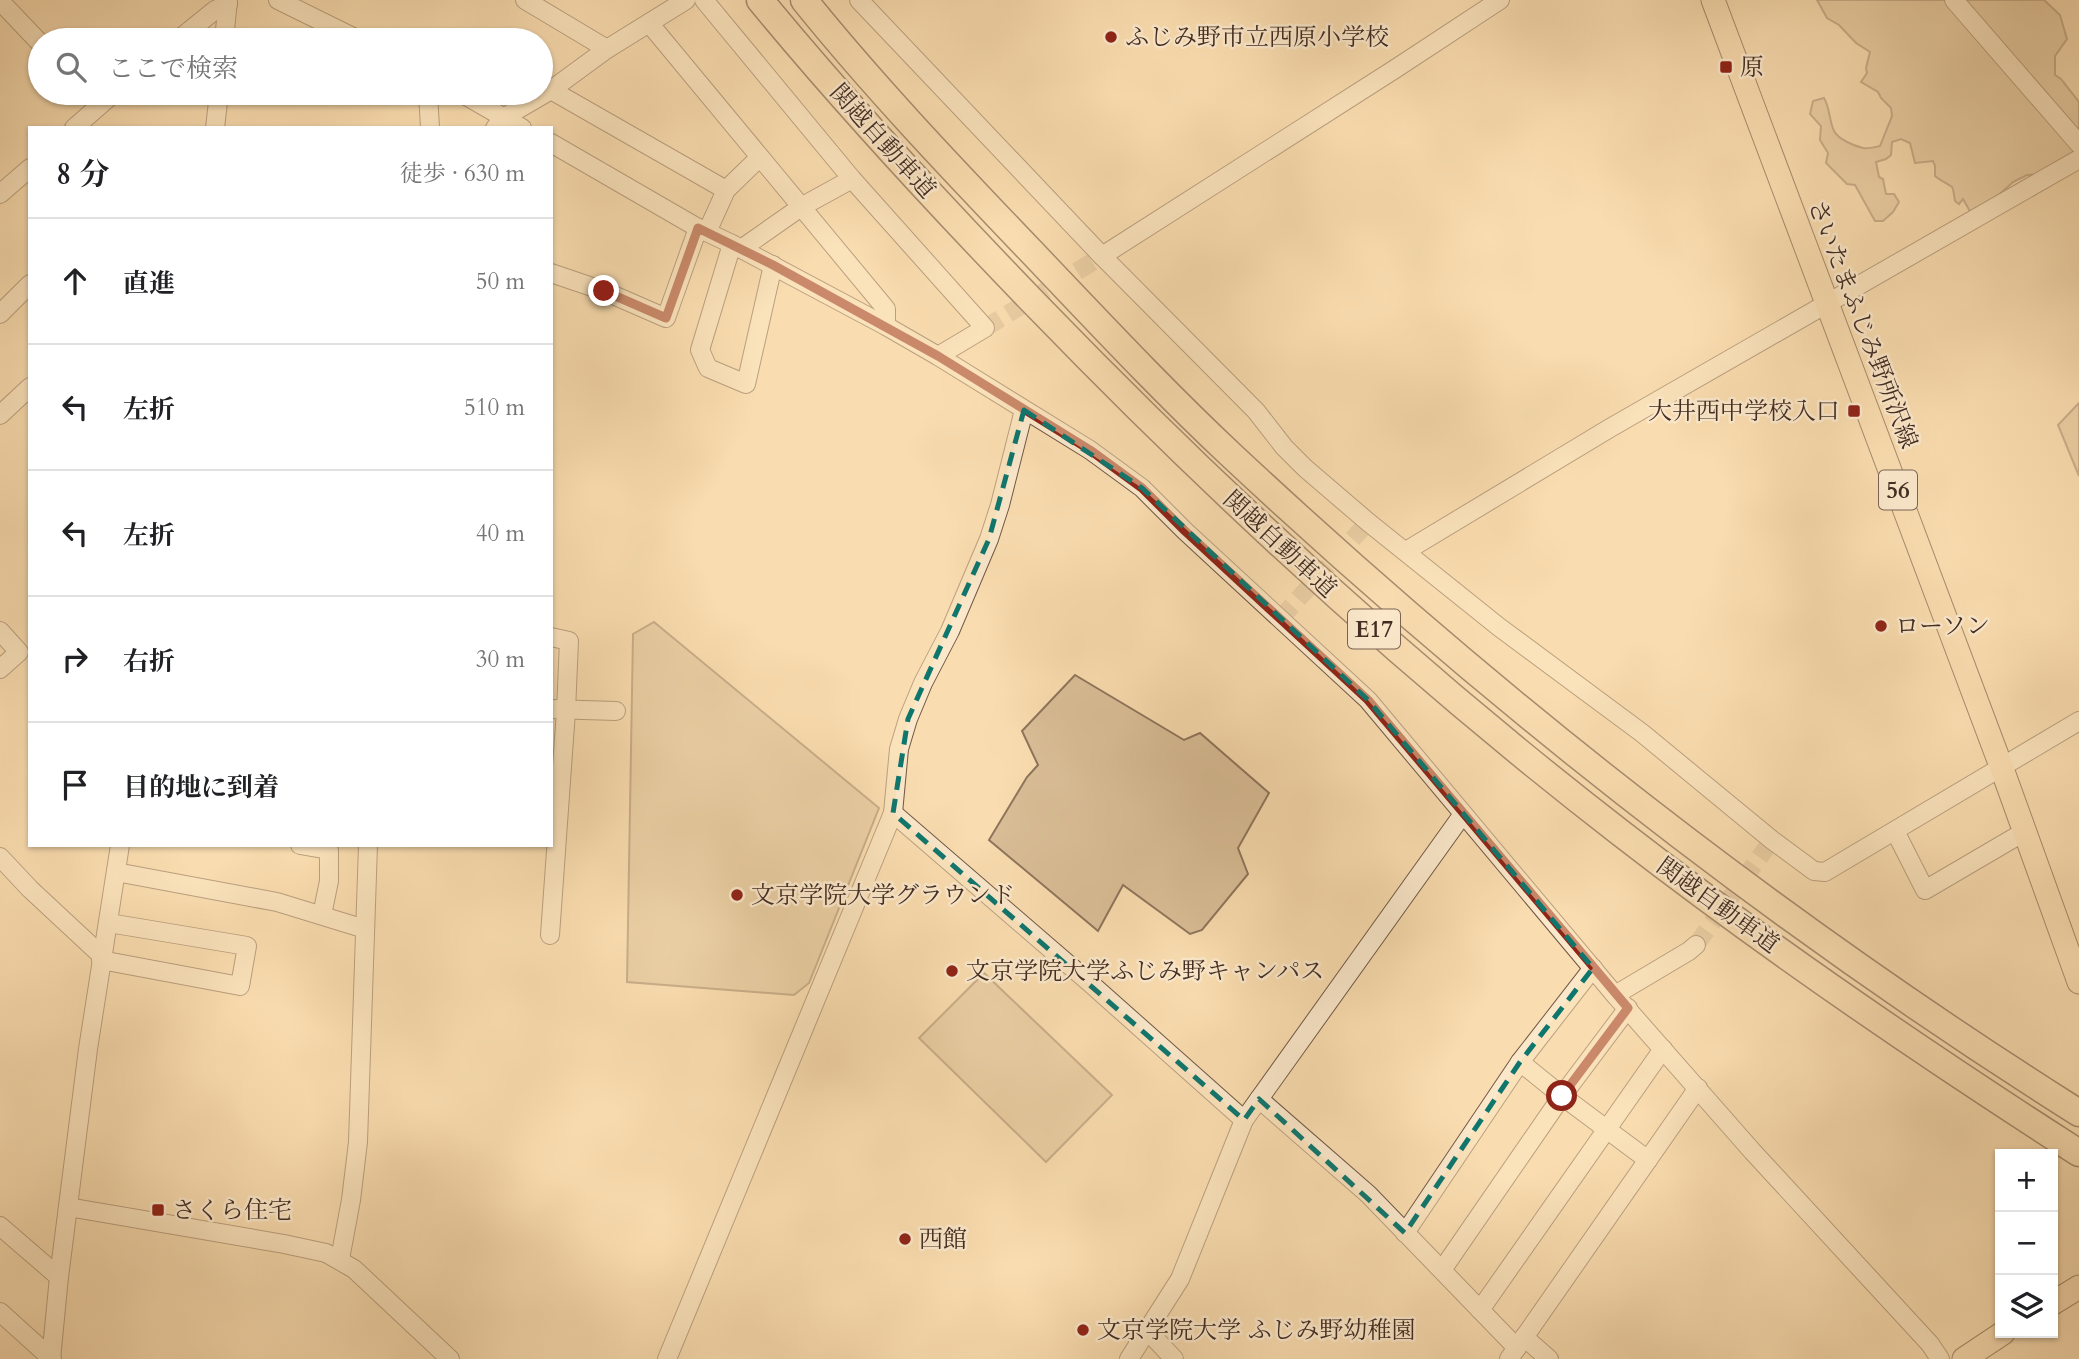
<!DOCTYPE html>
<html lang="ja">
<head>
<meta charset="utf-8">
<style>
	:root { --surface:#fff; --page:#f2f2f2; --text:#202124; --muted:#757577; --line:#e0e0e0 }
	body { margin:0; font-family:Cardo,"Noto Serif JP",serif; background:var(--page); color:var(--text) }
	.controls { position:absolute; right:21px; bottom:21px; display:grid; overflow:hidden; border-radius:0px; box-shadow:0 2px 5px #0004 }
	.controls button { width:63px; height:63px; display:grid; place-items:center; padding:0; border:0; border-bottom:2px solid var(--line); background:var(--surface); color:var(--text); font:35px sans-serif }
	.stop { position:absolute; width:21px; height:21px; margin:-16px; border:5px solid #8f2418; border-radius:50%; background:#fff }
	.stop.end { background:#8f2418; border-color:#fff; box-shadow:0 2px 7px #0008 }
	.list { margin:0; padding:0; list-style:none }
	h2 { display:flex; justify-content:space-between; align-items:center; height:91px; margin:0; padding:0 28px; font-size:30px }
	h2 small { font-size:23px; font-weight:400; color:var(--muted) }
	.list li { display:grid; grid-template-columns:46px 1fr auto; gap:21px; align-items:center; box-sizing:border-box; height:126px; padding:0 28px; border-top:2px solid var(--line) }
	.list b { display:block; font-size:26px; white-space:nowrap }
	.list em { font-size:23px; font-style:normal; color:var(--muted) }
	.icon { flex:none; width:38px; height:38px; fill:none; stroke:currentColor; stroke-width:2; stroke-linecap:round; stroke-linejoin:round }
	.map { position:relative; flex:none; width:2079px; height:1359px; overflow:hidden }
	.search { position:absolute; background:var(--surface); box-shadow:0 2px 5px #0004; left:28px; top:28px; width:525px; height:77px; display:flex; align-items:center; gap:18px; box-sizing:border-box; padding:0 24px; border-radius:38px; color:var(--muted); font-size:26px }
	.panel { position:absolute; background:var(--surface); box-shadow:0 2px 5px #0004; left:28px; top:126px; width:525px; height:721px; border-radius:0px }
	.map>svg:first-child { display:block }
</style>
</head>
<body>
<div class="map">
<svg width="2079" height="1359" viewBox="0 0 2079 1359">
	<rect width="100%" height="100%" fill="#f9dcaf"/>
	<filter id="stains"><feTurbulence type="fractalNoise" baseFrequency=".00286" numOctaves="4"/><feColorMatrix values="0 0 0 0 .2 0 0 0 0 .09 0 0 0 0 .02 0 0 0 .5 -.17"/></filter>
	<radialGradient id="worn" r=".72"><stop offset=".6" stop-color="#630" stop-opacity="0"/><stop offset="1" stop-color="#630" stop-opacity=".3"/></radialGradient>
	<!-- green -->
	<g fill="#dabe97" stroke="#8e755c" stroke-width="2">
		<path d="M1817,0H2044L2060,15L2067,39L2055,56V75L2061,79L2079,102V164L2042,174L2027,175L2013,182L1991,202L1971,213L1963,199L1959,204L1955,201C1954,197 1954,190 1952,187C1951,186 1938,179 1935,176V166L1933,161L1915,163L1910,143L1901,139L1892,142L1891,155L1886,159L1876,162L1879,177L1883,179L1886,194H1894L1899,202L1893,212L1883,221H1875L1855,185L1847,184L1826,163L1828,153L1820,140L1821,126L1810,114L1813,101L1824,98C1830,108 1829,120 1834,131C1838,139 1854,146 1863,148C1868,149 1875,147 1880,146L1892,116L1891,108L1881,98L1878,92L1861,82L1867,73L1866,68L1870,52L1856,43L1839,25L1827,18Z"/>
		<path d="M2079,403V476L2058,425Z"/>
		<path d="M654,622L879,808L809,983L794,995L627,982L633,634Z"/>
		<path d="M1075,675L1184,740L1200,733L1269,793L1238,848L1248,874L1202,930L1190,934L1123,885L1098,931L989,840L1027,777L1038,765L1022,731Z"/>
		<path d="M984,973L1112,1095L1046,1162L919,1038Z"/>
	</g>
	<g fill="none" stroke-linecap="round" stroke-linejoin="round">
		<!-- minor-tunnel -->
		<g stroke="#d4b993" stroke-width="18" stroke-dasharray="18 9" stroke-linecap="butt">
			<path d="M985,328L1102,256"/>
			<path d="M1280,619L1368,522"/>
			<path d="M1696,945L1772,840"/>
		</g>
		<defs>
			<g id="minor">
				<path d="M278,0L359,40"/>
				<path d="M525,0L607,49"/>
				<path d="M704,0L852,179L985,328L938,356"/>
				<path d="M859,0L1102,256L1256,411L1284,447L1305,468L1368,522L1499,627L1642,733L1772,840L1814,871L1825,872L2079,721"/>
				<path d="M1954,0L2079,144"/>
				<path d="M0,1L40,43"/>
				<path d="M649,23L886,309V326"/>
				<path d="M178,40L215,10L228,4"/>
				<path d="M224,40L228,0"/>
				<path d="M551,90L726,190"/>
				<path d="M428,93L430,128"/>
				<path d="M461,93L522,128"/>
				<path d="M74,128L114,93"/>
				<path d="M215,128L219,93"/>
				<path d="M495,128L503,118L551,90L607,49L686,0"/>
				<path d="M551,143L698,228L732,244L886,326L938,356L1090,450L1142,488L1185,531L1368,700L1615,995L1753,1152L1930,1344L1940,1359"/>
				<path d="M0,194L30,168"/>
				<path d="M707,232L726,190L760,157"/>
				<path d="M732,244L700,350L708,368L746,384L773,265"/>
				<path d="M741,249L801,207L852,179"/>
				<path d="M1102,256L1395,69L1500,0"/>
				<path d="M551,273L604,291L666,318L698,228"/>
				<path d="M0,314L30,284"/>
				<path d="M0,415L30,387"/>
				<path d="M1406,551L1610,428L2079,159"/>
				<path d="M0,631L19,652L0,669"/>
				<path d="M551,709L616,711"/>
				<path d="M893,813L1090,983L1244,1120"/>
				<path d="M1895,831L1925,890L2024,832"/>
				<path d="M300,845L329,850V881L322,915"/>
				<path d="M0,857L30,889L102,956"/>
				<path d="M116,872L277,902L365,929"/>
				<path d="M550,935L566,711L569,641L551,637"/>
				<path d="M101,960L240,986L247,946L109,923"/>
				<path d="M1615,995L1689,951L1696,945"/>
				<path d="M1520,1062L1562,1096L1648,1160"/>
				<path d="M1259,1099L1368,1194L1517,1348"/>
				<path d="M68,1207L284,1244L326,1253L354,1269L450,1359"/>
				<path d="M0,1226L59,1277"/>
				<path d="M1405,1233L1520,1062L1593,968"/>
				<path d="M340,1259L351,1200L358,1142L368,845"/>
				<path d="M1442,1270L1562,1096L1628,1008"/>
				<path d="M1480,1310L1663,1049"/>
				<path d="M0,1312L52,1359"/>
				<path d="M1147,1330L1174,1359"/>
				<path d="M1524,1337L1549,1359"/>
				<path d="M51,1359L59,1277L88,1049L120,845"/>
				<path d="M667,1359L893,813L899,749L908,719L923,683L950,631L989,539L1000,505L1024,410"/>
				<path d="M1129,1359L1180,1279L1244,1120L1463,814"/>
				<path d="M1509,1359L1698,1088"/>
			</g>
			<g id="major">
				<path d="M1713,0L2001,766L2079,982"/>
				<path d="M2053,1303L2079,1287"/>
				<path d="M1964,1359L2003,1333"/>
			</g>
			<g id="highway">
				<path d="M760,0C848,107 943,209 1039,308C1221,496 1415,674 1622,834C1769,948 1923,1053 2079,1153"/>
				<path d="M804,0C879,93 962,179 1045,266C1105,329 1166,394 1230,454C1492,699 1776,922 2079,1113"/>
			</g>
		</defs>
		<!-- minor casing -->
		<use href="#minor" stroke="#705845" stroke-width="20"/>
		<!-- major casing -->
		<use href="#major" stroke="#422c22" stroke-width="25"/>
		<!-- highway casing -->
		<use href="#highway" stroke="#422c22" stroke-width="29"/>
		<!-- minor -->
		<use href="#minor" stroke="#fbe8cb" stroke-width="18"/>
		<!-- major -->
		<use href="#major" stroke="#f9dcaf" stroke-width="23"/>
		<!-- highway -->
		<use href="#highway" stroke="#f9dcaf" stroke-width="26"/>
	</g>
	<g fill="none" stroke-linecap="round" stroke-linejoin="round">
		<!-- route -->
		<path stroke="#8f2418" stroke-width="9" d="M604,291L666,318L698,228L773,265L938,356L1090,450L1142,488L1185,531L1368,700L1628,1008L1562,1096"/>
	</g>
	<!-- marked area -->
	<path d="M0 0H2079V1359H0ZM1024,410L1142,488L1368,700L1593,968L1520,1062L1405,1233L1259,1099L1244,1120L893,813L908,719L989,539Z" fill="#f9dcaf" fill-opacity=".55" fill-rule="evenodd"/>
	<path fill="none" stroke="#0f766e" stroke-width="5" stroke-dasharray="14 9" stroke-linejoin="round" d="M1024,410L1142,488L1368,700L1593,968L1520,1062L1405,1233L1259,1099L1244,1120L893,813L908,719L989,539Z"/>
	<!-- markers -->
	<g fill="#8f2418" stroke="#fbe8cb" stroke-width="2.5">
		<circle cx="1111" cy="37" r="7"/>
		<rect x="1719" y="60" width="14" height="14" rx="3.5"/>
		<rect x="1847" y="404" width="14" height="14" rx="3.5"/>
		<circle cx="1881" cy="626" r="7"/>
		<circle cx="737" cy="895" r="7"/>
		<circle cx="952" cy="971" r="7"/>
		<rect x="151" y="1203" width="14" height="14" rx="3.5"/>
		<circle cx="905" cy="1239" r="7"/>
		<circle cx="1083" cy="1330" r="7"/>
	</g>
	<g text-anchor="middle" stroke-width="5" stroke-linejoin="round" paint-order="stroke">
		<!-- shield labels -->
		<g fill="#fbe8cb" stroke="#7a6455" stroke-width="2">
			<rect x="1879" y="470.5" width="38" height="39" rx="5"/>
			<rect x="1348" y="609.5" width="52" height="39" rx="5"/>
		</g>
		<g font-size="23" font-weight="bold" fill="#422c22">
			<text x="1898" y="498">56</text>
			<text x="1374" y="637">E17</text>
		</g>
		<!-- poi labels -->
		<g font-size="24" fill="#422c22" stroke="#fbe8cb" text-anchor="start">
			<text x="1125" y="45">ふじみ野市立西原小学校</text>
			<text x="1740" y="75">原</text>
			<text x="1840" y="419" text-anchor="end">大井西中学校入口</text>
			<text x="1895" y="634">ローソン</text>
			<text x="751" y="903">文京学院大学グラウンド</text>
			<text x="966" y="979">文京学院大学ふじみ野キャンパス</text>
			<text x="172" y="1218">さくら住宅</text>
			<text x="919" y="1247">西館</text>
			<text x="1097" y="1338">文京学院大学 ふじみ野幼稚園</text>
		</g>
		<!-- street labels -->
		<g font-size="24" fill="#422c22" stroke="#fbe8cb">
			<text transform="translate(883 141) rotate(48)" y="8">関越自動車道</text>
			<text transform="translate(1863 324) rotate(69)" y="8">さいたまふじみ野所沢線</text>
			<text transform="translate(1280 544) rotate(43)" y="8">関越自動車道</text>
			<text transform="translate(1718 905) rotate(36)" y="8">関越自動車道</text>
		</g>
	</g>
	<rect width="100%" height="100%" filter="url(#stains)"/>
	<rect width="100%" height="100%" fill="url(#worn)"/>
</svg>
<div class="controls">
<button>+</button>
<button>−</button>
<button><svg class="icon" aria-label="layers" viewBox="0 0 24 24"><path d="M12 4l9 5-9 5-9-5zM3 14l9 5 9-5"/></svg></button>
</div>
<div class="stop" style="left:1562px;top:1096px"></div>
<div class="stop end" style="left:604px;top:291px"></div>
<div class="search"><svg class="icon" aria-label="search" viewBox="0 0 24 24"><circle cx="10" cy="10" r="6"/><path d="M15 15l6 6"/></svg>ここで検索</div>
<section class="panel">
<h2>8 分<small>徒歩 · 630 m</small></h2>
<ul class="list">
<li><svg class="icon" aria-label="ahead" viewBox="0 0 24 24"><path d="M12 20V5M6 11l6-6 6 6"/></svg><div><b>直進</b></div><em>50 m</em></li>
<li><svg class="icon" aria-label="left" viewBox="0 0 24 24"><path d="M17 20v-9H6M10 6l-5 5 5 5"/></svg><div><b>左折</b></div><em>510 m</em></li>
<li><svg class="icon" aria-label="left" viewBox="0 0 24 24"><path d="M17 20v-9H6M10 6l-5 5 5 5"/></svg><div><b>左折</b></div><em>40 m</em></li>
<li><svg class="icon" aria-label="right" viewBox="0 0 24 24"><path d="M7 20v-9h11M14 6l5 5-5 5"/></svg><div><b>右折</b></div><em>30 m</em></li>
<li><svg class="icon" aria-label="arrive" viewBox="0 0 24 24"><path d="M6 21V4h12l-3 4 3 4H6"/></svg><div><b>目的地に到着</b></div></li>
</ul>
</section>
</div>
</body>
</html>
